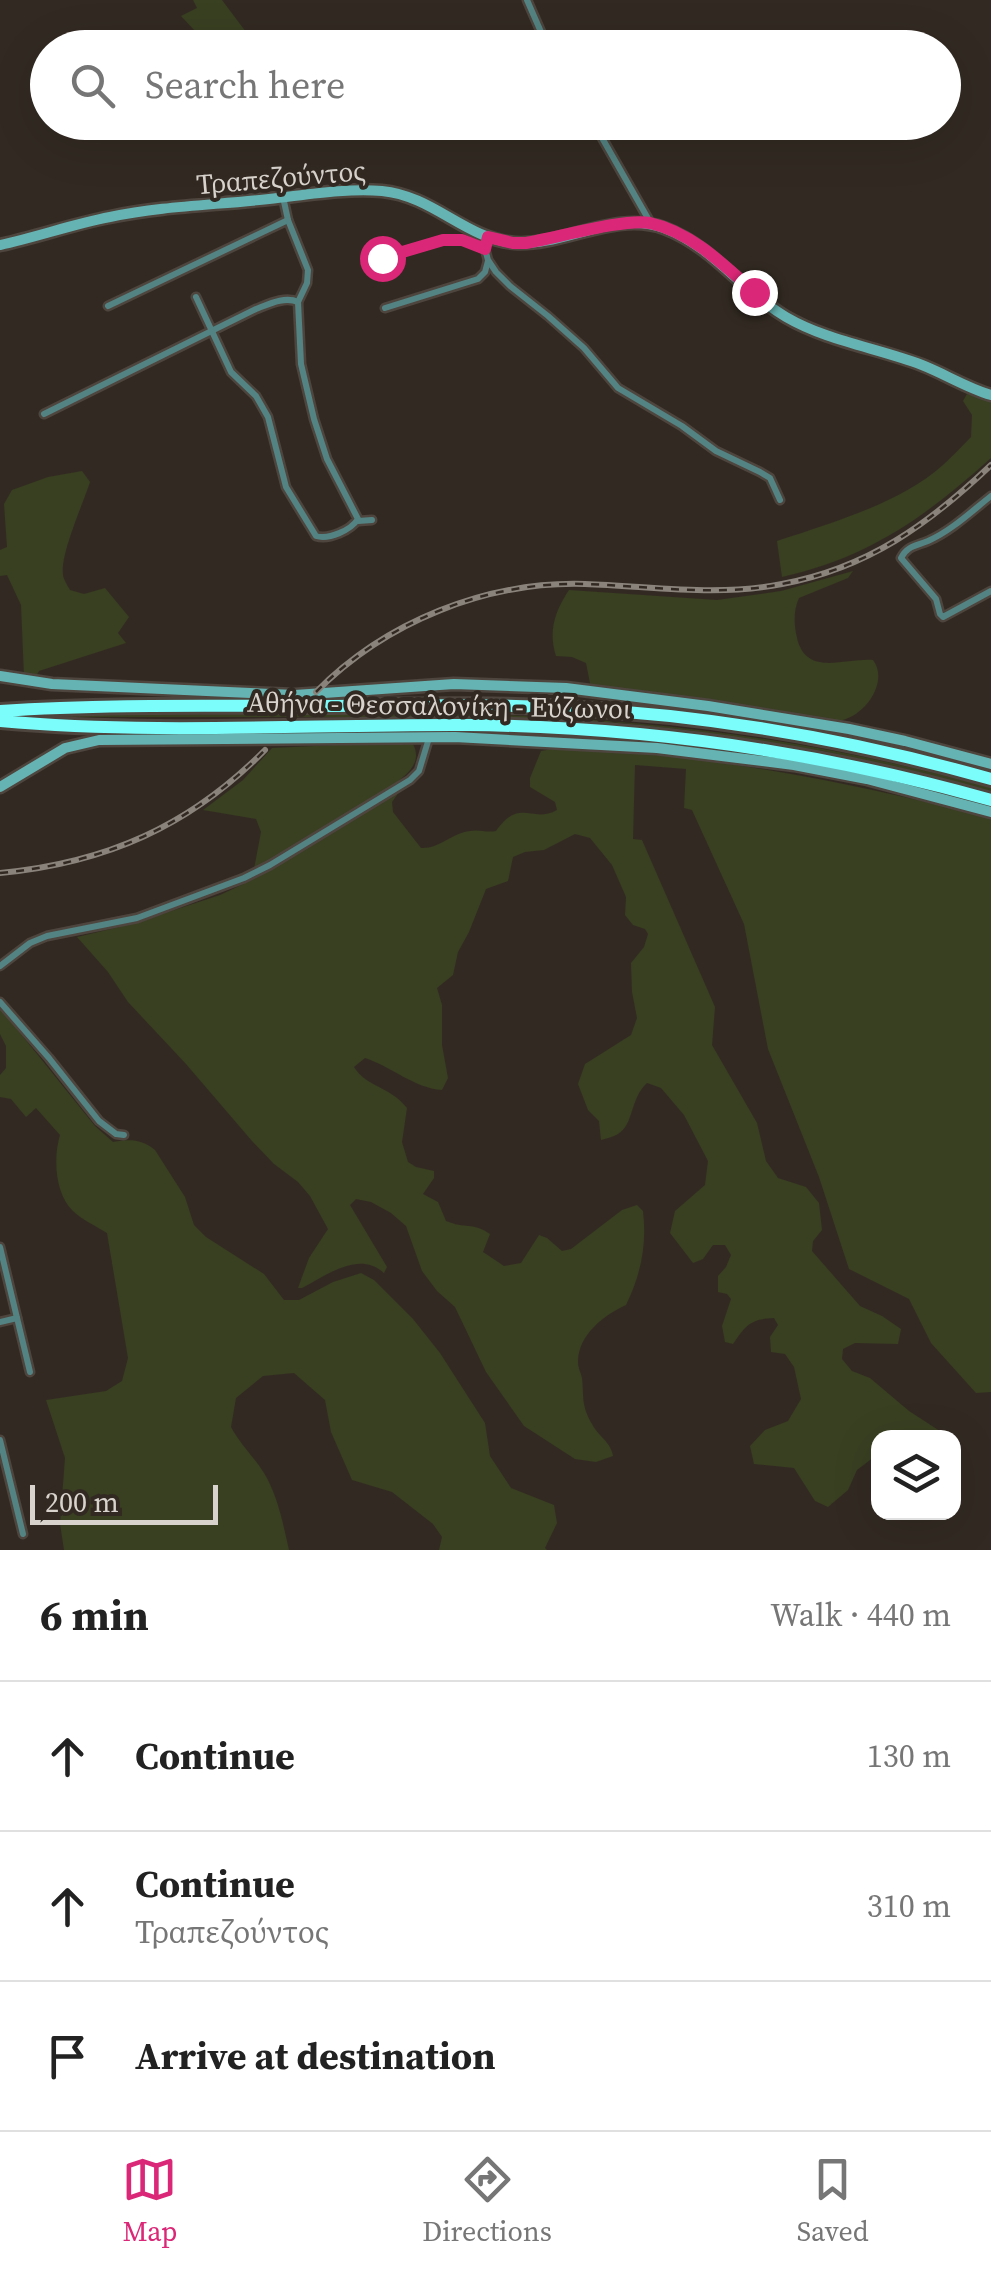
<!DOCTYPE html>
<html lang="en">
<head>
<meta charset="utf-8">
<style>
	:root { --surface:#fff; --page:#f2f2f2; --text:#222; --muted:#767676; --line:#e0e0e0; --accent:#db2777 }
	body { margin:0; font-family:"Source Serif 4",serif; background:var(--page); color:var(--text) }
	.controls { position:absolute; right:30px; bottom:30px; display:grid; overflow:hidden; border-radius:20px; box-shadow:0 10px 40px #0002 }
	.controls button { width:90px; height:90px; display:grid; place-items:center; padding:0; border:0; border-bottom:2px solid var(--line); background:var(--surface); color:var(--text); font:50px sans-serif }
	.scale { position:absolute; left:30px; bottom:25px; width:188px; box-sizing:border-box; padding-left:10px; border:5px solid #d9d3ce; border-top:0; font-size:28px; line-height:35px; white-space:nowrap; color:#d9d3ce; -webkit-text-stroke:8px #322a22; paint-order:stroke }
	.stop { position:absolute; width:30px; height:30px; margin:-22px; border:8px solid #db2777; border-radius:50%; background:#fff }
	.stop.end { background:#db2777; border-color:#fff; box-shadow:0 2px 10px #0008 }
	.list { margin:0; padding:0; list-style:none }
	h2 { display:flex; justify-content:space-between; align-items:center; height:130px; margin:0; padding:0 40px; font-size:42px }
	h2 small { font-size:32px; font-weight:400; color:var(--muted) }
	.list li { display:grid; grid-template-columns:65px 1fr auto; gap:30px; align-items:center; box-sizing:border-box; height:150px; padding:0 40px; border-top:2px solid var(--line) }
	.list b { display:block; font-size:38px; white-space:nowrap }
	.list p { margin:0; font-size:32px; white-space:nowrap; color:var(--muted) }
	.list em { font-size:32px; font-style:normal; color:var(--muted) }
	.icon { flex:none; width:55px; height:55px; fill:none; stroke:currentColor; stroke-width:2; stroke-linecap:round; stroke-linejoin:round }
	.map { position:relative; flex:none; width:991px; height:1550px; overflow:hidden }
	.search { position:absolute; background:var(--surface); box-shadow:0 10px 40px #0002; left:30px; right:30px; top:30px; height:110px; display:flex; align-items:center; gap:25px; box-sizing:border-box; padding:0 35px; border-radius:55px; color:var(--muted); font-size:38px }
	.sheet { height:580px; background:var(--surface) }
	nav { display:flex; justify-content:space-around; align-items:center; box-sizing:border-box; height:140px; border-top:2px solid var(--line); background:var(--surface); font-size:28px; color:var(--muted) }
	nav a { display:grid; justify-items:center; gap:5px }
	nav .on { color:var(--accent) }
	.map>svg:first-child { display:block }
</style>
</head>
<body>
<div class="map">
<svg width="991" height="1550" viewBox="0 0 991 1550">
	<rect width="100%" height="100%" fill="#322a22"/>
	<!-- green -->
	<g fill="#393f21">
		<path d="M193,0H222L246,32L250,47H198L197,33L181,16L197,8Z"/>
		<path d="M967,394L991,402V458C925,517 870,557 782,577L777,541C831,523 901,503 943,465C953,456 962,446 971,437L972,415L963,401Z"/>
		<path d="M82,471L90,482C83,504 60,554 63,575C63,578 68,587 70,590L84,594L105,588L129,617L118,633L126,643L39,671L35,678L24,676L21,605L7,575L0,576V550L7,547L4,504L12,490L48,477Z"/>
		<path d="M853,571L848,578L799,598C793,611 794,625 797,638C806,677 844,658 873,660C890,682 863,720 836,721C816,722 788,713 768,710C709,702 650,695 591,688L586,663L572,657L556,656C548,631 555,611 569,590L717,600L781,591Z"/>
		<path d="M467,714C647,718 817,739 991,788V791L918,772L823,751L694,731L622,723L468,717H65L67,715Z"/>
		<path d="M356,744H413C424,765 403,777 388,789L254,869L261,832L256,819L203,810L243,780L272,748Z"/>
		<path d="M557,748C621,748 685,757 749,767C832,780 910,797 991,819V1392L976,1393L931,1343L909,1299L849,1269L819,1177L768,1049L744,924L692,810L684,808L686,769L635,765L633,839L642,840L715,1007L712,1045L757,1123L766,1161L778,1178L806,1187L819,1203L822,1230L813,1241L812,1251L860,1306L882,1316L901,1329L898,1344L855,1343L843,1349L842,1359L852,1371L870,1378L909,1411L946,1435L947,1437L878,1438V1454L857,1470L848,1490L828,1507L815,1501L794,1468L754,1464L750,1446L765,1430L788,1421L801,1399L794,1367L785,1354L771,1352L770,1337L778,1325L774,1318C750,1319 746,1325 733,1344L725,1342L722,1326L731,1299L727,1294L718,1292V1276L726,1267L731,1255L725,1245H713L703,1259L693,1263L670,1233L675,1211L705,1185L708,1161L684,1115L661,1088L647,1083C630,1098 634,1125 618,1134C613,1137 607,1138 601,1140L599,1121L588,1110L578,1084L585,1064L631,1035L637,1018L632,992L631,963L644,947L648,934L645,929L633,925L625,915L626,897L612,865L590,838L575,834L544,850L525,852L513,857L508,881L486,889L469,932L458,952L453,975L437,988L442,1005V1045L448,1078L442,1090C414,1088 392,1067 365,1058L354,1067C366,1087 390,1086 407,1108L402,1142L408,1162L416,1167L434,1171V1178L423,1194L438,1202L446,1221C465,1229 473,1222 490,1234L483,1252L504,1266L521,1263L539,1235L547,1238L562,1251L571,1249L622,1210L637,1205L643,1211C647,1245 641,1274 626,1305C604,1315 578,1335 578,1362C578,1368 581,1373 582,1378C584,1397 581,1405 592,1424C598,1436 611,1442 613,1456L596,1462L575,1459L524,1426L486,1372L455,1307L437,1291L422,1271L406,1226L391,1213L371,1202L356,1199L350,1205L387,1267L384,1273C359,1250 327,1275 302,1288H298L309,1258L328,1229L310,1196L298,1182L274,1164L252,1141L186,1064L128,1002L108,972L77,937L132,924L220,895L256,878L399,792L392,802L393,812L421,848C439,849 452,833 470,831C479,829 486,833 496,831C520,797 532,824 557,810L555,802L530,787V778L541,751Z"/>
		<path d="M0,1008L95,1126L113,1142C129,1139 142,1139 155,1150L185,1197L194,1225L206,1237L264,1274L284,1300H299L333,1282L361,1273L374,1280L413,1319L440,1353L485,1423L490,1456L511,1488L554,1505L557,1523L545,1548L547,1550H439L442,1537L433,1524L392,1492L352,1480L331,1432L325,1400L294,1373L263,1376L236,1398L231,1427C240,1444 254,1457 264,1473C278,1496 283,1524 289,1550H64L60,1524L65,1458L46,1400L106,1391L122,1381L128,1358L107,1233C96,1226 82,1220 73,1211C55,1194 53,1158 60,1135L36,1108L26,1117L11,1099L0,1097V1075L6,1068V1046L0,1034Z"/>
	</g>
	<g fill="none" stroke-linecap="round" stroke-linejoin="round">
		<defs>
			<g id="street">
				<path d="M527,0L548,48"/>
				<path d="M593,122L650,222"/>
				<path d="M487,237L485,249L488,260L496,272L510,286L548,316L584,348L618,388L682,426L716,451L760,472L770,478L780,500"/>
				<path d="M382,258L443,240H462L485,249"/>
				<path d="M196,297L231,372L256,396L268,417L286,487L316,536C329,540 351,530 358,519L327,459L314,419L301,364L298,302L307,283L308,270L288,220L283,197"/>
				<path d="M108,306L288,220"/>
				<path d="M385,308L478,279L485,272L488,261"/>
				<path d="M44,414L256,309C269,304 285,296 298,302"/>
				<path d="M991,496C972,511 951,531 928,541C916,546 907,546 901,558L936,599L940,614L943,617L991,591"/>
				<path d="M358,521L372,520"/>
				<path d="M0,966L30,943L47,936L137,918L244,878L270,865L410,780L419,771L429,738"/>
				<path d="M0,1002L49,1058L99,1121L116,1134L124,1135"/>
				<path d="M0,1247L30,1372"/>
				<path d="M0,1322L17,1318"/>
				<path d="M0,1440L23,1534"/>
			</g>
			<g id="secondary">
				<path d="M0,245C37,237 73,224 110,217C162,206 216,205 269,199C306,195 345,188 382,191C434,196 465,239 515,243C564,246 616,210 664,228C714,247 742,291 786,317C827,341 878,348 922,365C945,374 967,388 991,395"/>
				<path d="M0,676L52,684L295,695L454,684L566,688L708,706L849,729L905,741L991,764"/>
				<path d="M0,787L65,748L99,740L455,737L657,748L794,765L867,779L991,812"/>
			</g>
			<g id="highway">
				<path d="M0,711C103,704 207,706 310,706C395,706 481,703 567,708C710,715 853,740 991,779"/>
				<path d="M0,721C155,735 313,724 469,725C645,727 821,752 991,800"/>
			</g>
		</defs>
		<!-- street casing -->
		<use href="#street" stroke="#4d453e" stroke-width="11"/>
		<!-- secondary casing -->
		<use href="#secondary" stroke="#4d453e" stroke-width="15"/>
		<!-- highway casing -->
		<use href="#highway" stroke="#4d453e" stroke-width="18"/>
		<!-- street -->
		<use href="#street" stroke="#538382" stroke-width="6"/>
		<!-- secondary -->
		<use href="#secondary" stroke="#65b4b3" stroke-width="10"/>
		<!-- highway -->
		<use href="#highway" stroke="#7bfdfc" stroke-width="12"/>
		<defs>
			<g id="rail">
				<path d="M316,692C385,622 486,581 585,584C651,586 716,597 782,584C868,568 929,524 991,465"/>
				<path d="M0,873C106,863 190,826 265,750"/>
			</g>
		</defs>
		<!-- rail casing -->
		<use href="#rail" stroke="#8a837c" stroke-width="6"/>
		<!-- rail -->
		<use href="#rail" stroke="#322a22" stroke-width="2.5" stroke-dasharray="8" stroke-linecap="butt"/>
	</g>
	<g fill="none" stroke-linecap="round" stroke-linejoin="round">
		<!-- route -->
		<path stroke="#db2777" stroke-width="12" d="M382,258L443,240H462L485,249L488,237L513,243H526C557,238 624,218 650,223C691,232 724,265 754,292"/>
	</g>
	<g text-anchor="middle" stroke-width="8" stroke-linejoin="round" paint-order="stroke">
		<!-- street labels -->
		<g font-size="28" fill="#d9d3ce" stroke="#322a22">
			<text transform="translate(281 177) rotate(-5)" y="10">Τραπεζούντος</text>
			<text transform="translate(439 705) rotate(1)" y="10">Αθήνα - Θεσσαλονίκη - Εύζωνοι</text>
		</g>
	</g>
</svg>
<div class="controls">
<button><svg class="icon" aria-label="layers" viewBox="0 0 24 24"><path d="M12 4l9 5-9 5-9-5zM3 14l9 5 9-5"/></svg></button>
</div>
<div class="scale">200 m</div>
<div class="stop" style="left:382px;top:258px"></div>
<div class="stop end" style="left:754px;top:292px"></div>
<div class="search"><svg class="icon" aria-label="search" viewBox="0 0 24 24"><circle cx="10" cy="10" r="6"/><path d="M15 15l6 6"/></svg>Search here</div>
</div>
<section class="sheet">
<h2>6 min<small>Walk · 440 m</small></h2>
<ul class="list">
<li><svg class="icon" aria-label="ahead" viewBox="0 0 24 24"><path d="M12 20V5M6 11l6-6 6 6"/></svg><div><b>Continue</b></div><em>130 m</em></li>
<li><svg class="icon" aria-label="ahead" viewBox="0 0 24 24"><path d="M12 20V5M6 11l6-6 6 6"/></svg><div><b>Continue</b><p>Τραπεζούντος</p></div><em>310 m</em></li>
<li><svg class="icon" aria-label="arrive" viewBox="0 0 24 24"><path d="M6 21V4h12l-3 4 3 4H6"/></svg><div><b>Arrive at destination</b></div></li>
</ul>
</section>
<nav>
<a class="on"><svg class="icon" aria-label="map" viewBox="0 0 24 24"><path d="M3 6l6-2 6 2 6-2v14l-6 2-6-2-6 2zM9 4v14M15 6v14"/></svg>Map</a>
<a><svg class="icon" aria-label="directions" viewBox="0 0 24 24"><path d="M12 3l9 9-9 9-9-9zM9 14v-3h6M13 9l2 2-2 2"/></svg>Directions</a>
<a><svg class="icon" aria-label="saved" viewBox="0 0 24 24"><path d="M7 4h10v16l-5-4-5 4z"/></svg>Saved</a>
</nav>
</body>
</html>
